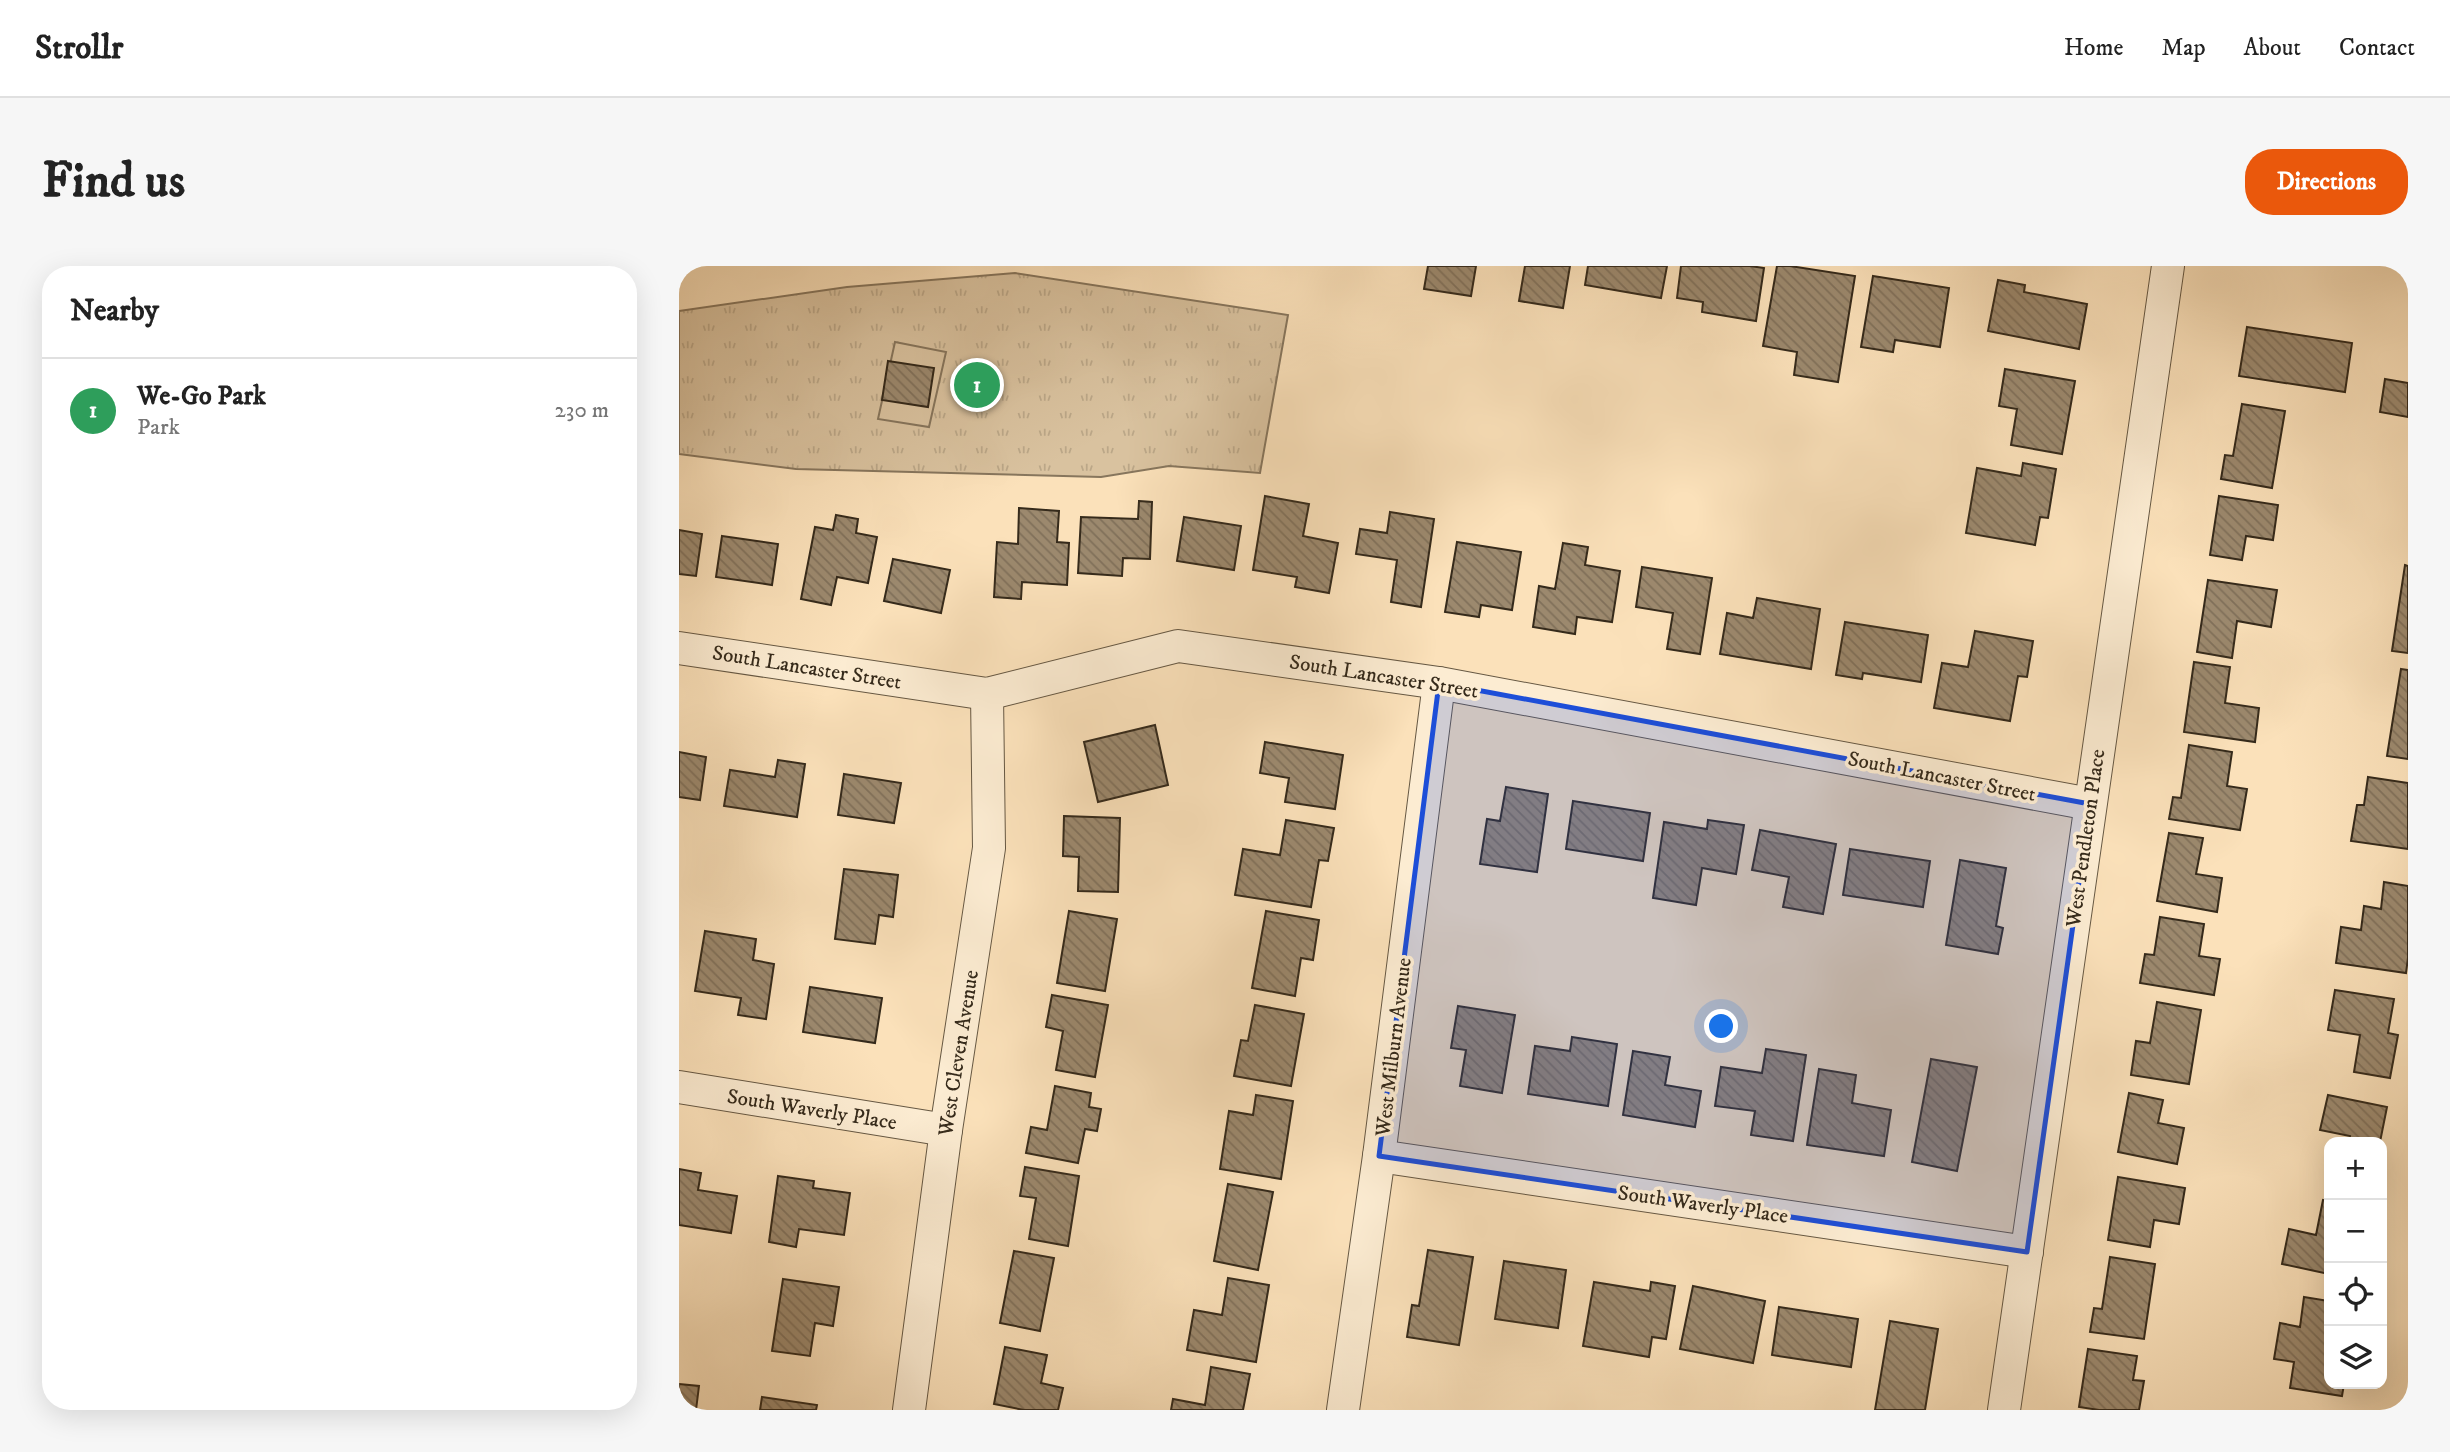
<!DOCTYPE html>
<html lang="en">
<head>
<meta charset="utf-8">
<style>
	:root { --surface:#fff; --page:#f6f6f6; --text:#222; --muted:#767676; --line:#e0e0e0; --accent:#ea580c }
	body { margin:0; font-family:"IM FELL DW Pica",serif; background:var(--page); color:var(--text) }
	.controls { position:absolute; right:21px; bottom:21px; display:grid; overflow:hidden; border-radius:14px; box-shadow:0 7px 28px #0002 }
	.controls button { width:63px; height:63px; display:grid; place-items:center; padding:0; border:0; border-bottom:2px solid var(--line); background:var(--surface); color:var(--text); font:35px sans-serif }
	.you { position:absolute; left:1043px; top:761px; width:24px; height:24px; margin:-18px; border:5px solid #fff; border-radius:50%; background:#1a73e8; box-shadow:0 0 0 10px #1a73e833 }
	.badge { display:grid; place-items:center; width:46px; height:46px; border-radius:50%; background:var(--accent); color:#fff; font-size:23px; font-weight:700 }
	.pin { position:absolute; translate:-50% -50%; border:4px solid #fff; box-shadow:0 2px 7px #0006 }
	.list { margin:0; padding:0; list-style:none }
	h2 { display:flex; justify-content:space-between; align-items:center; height:91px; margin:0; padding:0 28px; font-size:30px }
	h2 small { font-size:23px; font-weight:400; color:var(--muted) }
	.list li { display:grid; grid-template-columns:46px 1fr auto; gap:21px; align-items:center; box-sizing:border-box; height:105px; padding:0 28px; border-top:2px solid var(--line) }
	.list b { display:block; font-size:26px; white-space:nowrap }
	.list p { margin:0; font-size:23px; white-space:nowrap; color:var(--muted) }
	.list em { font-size:23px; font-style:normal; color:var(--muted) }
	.icon { flex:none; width:38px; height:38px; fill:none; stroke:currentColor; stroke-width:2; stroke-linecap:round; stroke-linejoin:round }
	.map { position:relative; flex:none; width:1729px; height:1144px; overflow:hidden; border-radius:28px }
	header { display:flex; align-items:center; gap:42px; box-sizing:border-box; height:98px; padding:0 35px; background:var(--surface); border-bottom:2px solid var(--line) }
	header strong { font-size:33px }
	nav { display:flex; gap:38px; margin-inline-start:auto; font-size:24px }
	.intro { display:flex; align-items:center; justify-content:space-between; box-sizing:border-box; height:168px; padding:0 42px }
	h1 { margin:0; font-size:49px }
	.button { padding:18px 32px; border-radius:28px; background:var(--accent); color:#fff; font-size:24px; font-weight:700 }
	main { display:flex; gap:42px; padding:0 42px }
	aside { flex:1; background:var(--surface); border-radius:28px; box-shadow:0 7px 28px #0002 }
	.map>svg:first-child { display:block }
</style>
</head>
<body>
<header>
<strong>Strollr</strong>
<nav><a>Home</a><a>Map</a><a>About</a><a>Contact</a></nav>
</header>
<div class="intro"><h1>Find us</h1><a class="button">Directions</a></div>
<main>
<aside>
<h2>Nearby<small></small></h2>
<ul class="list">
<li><span class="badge" style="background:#2e9e5b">1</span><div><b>We-Go Park</b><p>Park</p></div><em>230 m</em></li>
</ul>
</aside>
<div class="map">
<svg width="1729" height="1144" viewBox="0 0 1729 1144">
	<defs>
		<pattern id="park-tufts" width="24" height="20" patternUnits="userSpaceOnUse" patternTransform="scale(1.75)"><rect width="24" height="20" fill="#d9c29f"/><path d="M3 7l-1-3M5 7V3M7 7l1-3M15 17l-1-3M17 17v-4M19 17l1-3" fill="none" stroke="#bba788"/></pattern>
		<pattern id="building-back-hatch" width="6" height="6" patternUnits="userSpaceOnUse" patternTransform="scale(1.75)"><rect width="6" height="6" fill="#9c896e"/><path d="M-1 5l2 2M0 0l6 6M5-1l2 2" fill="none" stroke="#80705a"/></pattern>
	</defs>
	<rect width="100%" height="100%" fill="#fbe1ba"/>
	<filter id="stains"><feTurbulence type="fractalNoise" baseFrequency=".00286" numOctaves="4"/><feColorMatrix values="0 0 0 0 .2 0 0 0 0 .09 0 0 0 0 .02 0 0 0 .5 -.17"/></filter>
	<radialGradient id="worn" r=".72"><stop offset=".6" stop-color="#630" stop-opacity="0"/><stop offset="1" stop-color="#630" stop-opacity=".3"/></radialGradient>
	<!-- park -->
	<path fill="url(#park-tufts)" stroke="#87765d" stroke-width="2" d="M336,7L609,49L581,207L490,200L422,211L117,203L0,188V45L168,21Z"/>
	<!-- pitch -->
	<path fill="#d9c29f" stroke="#87765d" stroke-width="2" d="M216,76L267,86L250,161L199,153Z"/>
	<!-- building -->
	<g fill="url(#building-back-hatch)" stroke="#352a1b" stroke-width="2">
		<path d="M749,0H797L792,30L745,23Z"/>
		<path d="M846,0H891L884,42L840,35Z"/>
		<path d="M909,0H988L982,32L906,19Z"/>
		<path d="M1002,0H1071L1085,2L1077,55L1023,46L1024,36L998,32Z"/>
		<path d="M1098,0H1111L1176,10L1159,116L1115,109L1118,86L1084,80Z"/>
		<path d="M1194,10L1270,22L1261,81L1216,74L1214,86L1182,81Z"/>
		<path d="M1319,14L1346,19L1345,26L1408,38L1400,83L1309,65Z"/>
		<path d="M1568,61L1673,77L1666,126L1560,110Z"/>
		<path d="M209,95L255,102L249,141L203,134Z"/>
		<path d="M1326,103L1396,115L1383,188L1332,179L1338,143L1320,140Z"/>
		<path d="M1706,113L1729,117V151L1701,146Z"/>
		<path d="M1563,138L1606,145L1593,222L1542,213L1546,189L1554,190Z"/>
		<path d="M1344,197L1377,203L1369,252L1361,251L1356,279L1287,267L1298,202L1342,210Z"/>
		<path d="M586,230L630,238L624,270L659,277L650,327L616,321L618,311L574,304Z"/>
		<path d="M1540,230L1599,239L1594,274L1567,270L1563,294L1531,289Z"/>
		<path d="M460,235L473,236L471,293L444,292L443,310L399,307L402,251L459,253Z"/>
		<path d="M340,242L380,245L378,276L390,277L388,319L343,316L342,333L315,331L318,276L339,278Z"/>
		<path d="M711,246L755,253L742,341L712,336L718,294L677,288L681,263L708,267Z"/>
		<path d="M157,249L179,253L177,267L198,271L189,317L158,311L152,339L122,333L136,261L154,264Z"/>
		<path d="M505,251L562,260L555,304L498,295Z"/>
		<path d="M0,264L23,268L17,310L0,308Z"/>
		<path d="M43,270L99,278L93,319L37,311Z"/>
		<path d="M778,276L842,286L833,344L802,339L800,351L766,346Z"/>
		<path d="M884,277L909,281L906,299L941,305L933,356L898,351L896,368L854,361L860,320L876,323Z"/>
		<path d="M214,293L271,304L262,347L205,335Z"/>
		<path d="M1726,299L1729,300V387L1713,385Z"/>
		<path d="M963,301L1033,312L1021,388L988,383L994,347L957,341Z"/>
		<path d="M1529,314L1598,324L1592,361L1558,355L1553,392L1518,386Z"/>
		<path d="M1078,332L1141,343L1132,403L1041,388L1048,347L1074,352Z"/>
		<path d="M1166,356L1249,369L1242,416L1184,407L1183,413L1157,409Z"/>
		<path d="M1296,365L1354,375L1348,411L1339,410L1331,455L1255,442L1263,397L1289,401Z"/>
		<path d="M1515,396L1551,401L1546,437L1580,442L1576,476L1505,466Z"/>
		<path d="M1722,403L1729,404V493L1708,490Z"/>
		<path d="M476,459L489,519L419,536L405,476Z"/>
		<path d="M586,476L664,489L656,543L606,536L610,512L581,507Z"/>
		<path d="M1510,479L1553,486L1548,520L1568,523L1561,564L1490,553L1494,531L1502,532Z"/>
		<path d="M0,486L27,491L21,534L0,531Z"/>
		<path d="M99,494L126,498L118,551L45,540L51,504L96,511Z"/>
		<path d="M165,508L222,517L215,557L159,549Z"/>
		<path d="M1689,511L1729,517V583L1672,575L1678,539H1685Z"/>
		<path d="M827,521L869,528L858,606L801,598L808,553L821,555Z"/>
		<path d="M894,535L971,547L964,595L887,583Z"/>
		<path d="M385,550L441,552L439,626L399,625L400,591L384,590Z"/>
		<path d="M607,554L655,562L649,595L640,594L632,641L556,629L564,583L601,589Z"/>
		<path d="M1029,554L1065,559L1057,608L1023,602L1017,639L974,632L985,556L1028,563Z"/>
		<path d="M1081,564L1157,578L1144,648L1104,641L1110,611L1073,604Z"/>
		<path d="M1490,567L1524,572L1517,608L1543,612L1538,646L1478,635Z"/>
		<path d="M1171,583L1251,595L1244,641L1164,629Z"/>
		<path d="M1281,594L1327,602L1317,660L1324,662L1319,688L1267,679Z"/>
		<path d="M165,603L219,609L214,651L200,649L196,678L156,673Z"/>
		<path d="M1705,616L1729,620V692L1727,707L1657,697L1662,661L1682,664L1685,640L1702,643Z"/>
		<path d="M390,645L438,653L426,725L378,717Z"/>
		<path d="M587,645L640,654L634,694L622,692L616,730L573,722Z"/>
		<path d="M1481,651L1525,658L1520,690L1541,693L1535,729L1461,717L1466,688L1475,689Z"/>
		<path d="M26,665L77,673L74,694L95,698L87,753L59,749L62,732L16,725Z"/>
		<path d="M131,721L203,732L196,777L124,766Z"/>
		<path d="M1656,724L1715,733L1709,767L1719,769L1711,812L1675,806L1681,769L1649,764Z"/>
		<path d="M373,729L429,739L416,811L377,804L384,765L367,761Z"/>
		<path d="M1478,736L1522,744L1510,818L1452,809L1457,775L1471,777Z"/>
		<path d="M576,739L625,748L612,820L555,810L562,774L569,775Z"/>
		<path d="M779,740L836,749L823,827L781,820L787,784L772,782Z"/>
		<path d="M893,771L938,778L929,840L849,828L856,780L891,785Z"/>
		<path d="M1087,783L1127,789L1114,875L1072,869L1076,845L1036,840L1042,801L1083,807Z"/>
		<path d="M954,785L991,791L986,819L1022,825L1016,861L944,849Z"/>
		<path d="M1252,793L1298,801L1278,905L1233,896Z"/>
		<path d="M1140,803L1177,809L1173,837L1212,844L1205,890L1128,879Z"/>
		<path d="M376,820L412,827L410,841L422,843L418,865L406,863L399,897L347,887L352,861L368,864Z"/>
		<path d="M1450,827L1484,834L1479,857L1505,862L1498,898L1439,886Z"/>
		<path d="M577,829L614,835L602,913L541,903L550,845L574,849Z"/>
		<path d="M1649,829L1708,841L1701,876H1670L1671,870L1641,864Z"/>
		<path d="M346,901L400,910L389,980L350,973L357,932L341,930Z"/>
		<path d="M0,903L22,907L19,924L58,930L52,967L0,959Z"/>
		<path d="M99,910L135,915L134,922L171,927L165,969L120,963L117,981L90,976Z"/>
		<path d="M1439,911L1506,922L1500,958L1475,954L1471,981L1429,974Z"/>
		<path d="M549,918L594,926L579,1004L535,995Z"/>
		<path d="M1644,934L1650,935V1008L1603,998L1610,963L1637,969Z"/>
		<path d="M749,984L794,991L780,1079L728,1071L733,1039L740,1040Z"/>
		<path d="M335,985L375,992L361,1065L321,1057Z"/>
		<path d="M1431,991L1476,998L1465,1073L1411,1066L1415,1042L1423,1043Z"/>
		<path d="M825,995L887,1004L879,1062L816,1053Z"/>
		<path d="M549,1012L590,1019L577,1096L508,1084L515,1044L543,1049Z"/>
		<path d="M104,1013L160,1021L154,1060L136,1057L131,1090L93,1085Z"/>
		<path d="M915,1016L971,1025L972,1016L996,1020L987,1073L973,1071L970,1091L904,1080Z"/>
		<path d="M1014,1020L1086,1035L1074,1097L1001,1083Z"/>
		<path d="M1625,1031L1650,1035V1118H1665L1663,1130L1611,1122L1615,1096L1595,1093L1601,1057L1621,1061Z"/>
		<path d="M1100,1041L1179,1053L1172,1101L1093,1089Z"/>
		<path d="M1211,1055L1259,1063L1246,1144H1196Z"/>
		<path d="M326,1081L368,1089L362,1117L384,1122L379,1144H345L315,1138Z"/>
		<path d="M1409,1083L1458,1090L1454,1114L1465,1115L1460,1144H1420L1400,1141Z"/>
		<path d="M532,1101L571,1108L564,1144H492L494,1133L526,1139Z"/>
		<path d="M0,1118L20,1120L17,1144H0Z"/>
		<path d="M83,1131L138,1139L137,1144H81Z"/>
	</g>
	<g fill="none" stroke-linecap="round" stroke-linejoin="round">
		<defs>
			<g id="minor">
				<path d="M0,382L308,428L499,380L760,417L1411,538"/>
				<path d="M0,821L267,864"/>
				<path d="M700,890L1348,986"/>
				<path d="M230,1144L267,864L310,582L308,428"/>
				<path d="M664,1144L700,890L760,417"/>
				<path d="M1325,1144L1489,0"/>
			</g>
		</defs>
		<!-- minor casing -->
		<use href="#minor" stroke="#665843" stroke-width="34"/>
		<!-- minor -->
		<use href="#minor" stroke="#fcecd2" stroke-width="32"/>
	</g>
	<!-- marked area -->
	<path fill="#1d4ed8" fill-opacity="0.2" stroke="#1d4ed8" stroke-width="5" stroke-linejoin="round" d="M760,417L1411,538L1348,986L700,890Z"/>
	<g text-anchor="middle" stroke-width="7" stroke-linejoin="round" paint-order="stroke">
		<!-- street labels -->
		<g font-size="21" fill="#352a1b" stroke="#fcecd2">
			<text transform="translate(128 401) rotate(9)" y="7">South Lancaster Street</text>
			<text transform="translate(705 410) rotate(9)" y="7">South Lancaster Street</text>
			<text transform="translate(1263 510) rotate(11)" y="7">South Lancaster Street</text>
			<text transform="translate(1406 572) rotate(-82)" y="7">West Pendleton Place</text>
			<text transform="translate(714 781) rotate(-83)" y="7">West Milburn Avenue</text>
			<text transform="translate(279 787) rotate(-81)" y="7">West Cleven Avenue</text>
			<text transform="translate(133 843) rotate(9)" y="7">South Waverly Place</text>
			<text transform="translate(1024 938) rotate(8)" y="7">South Waverly Place</text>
		</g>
	</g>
	<rect width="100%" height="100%" filter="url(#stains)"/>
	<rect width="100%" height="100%" fill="url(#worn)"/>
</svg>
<div class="controls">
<button>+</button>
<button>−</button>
<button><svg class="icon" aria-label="locate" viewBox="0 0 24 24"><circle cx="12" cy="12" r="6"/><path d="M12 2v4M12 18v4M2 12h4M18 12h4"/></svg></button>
<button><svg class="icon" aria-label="layers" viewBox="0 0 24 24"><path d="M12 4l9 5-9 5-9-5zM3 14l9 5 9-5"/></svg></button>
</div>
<div class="you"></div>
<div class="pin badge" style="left:298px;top:119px;background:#2e9e5b">1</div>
</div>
</main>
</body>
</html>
